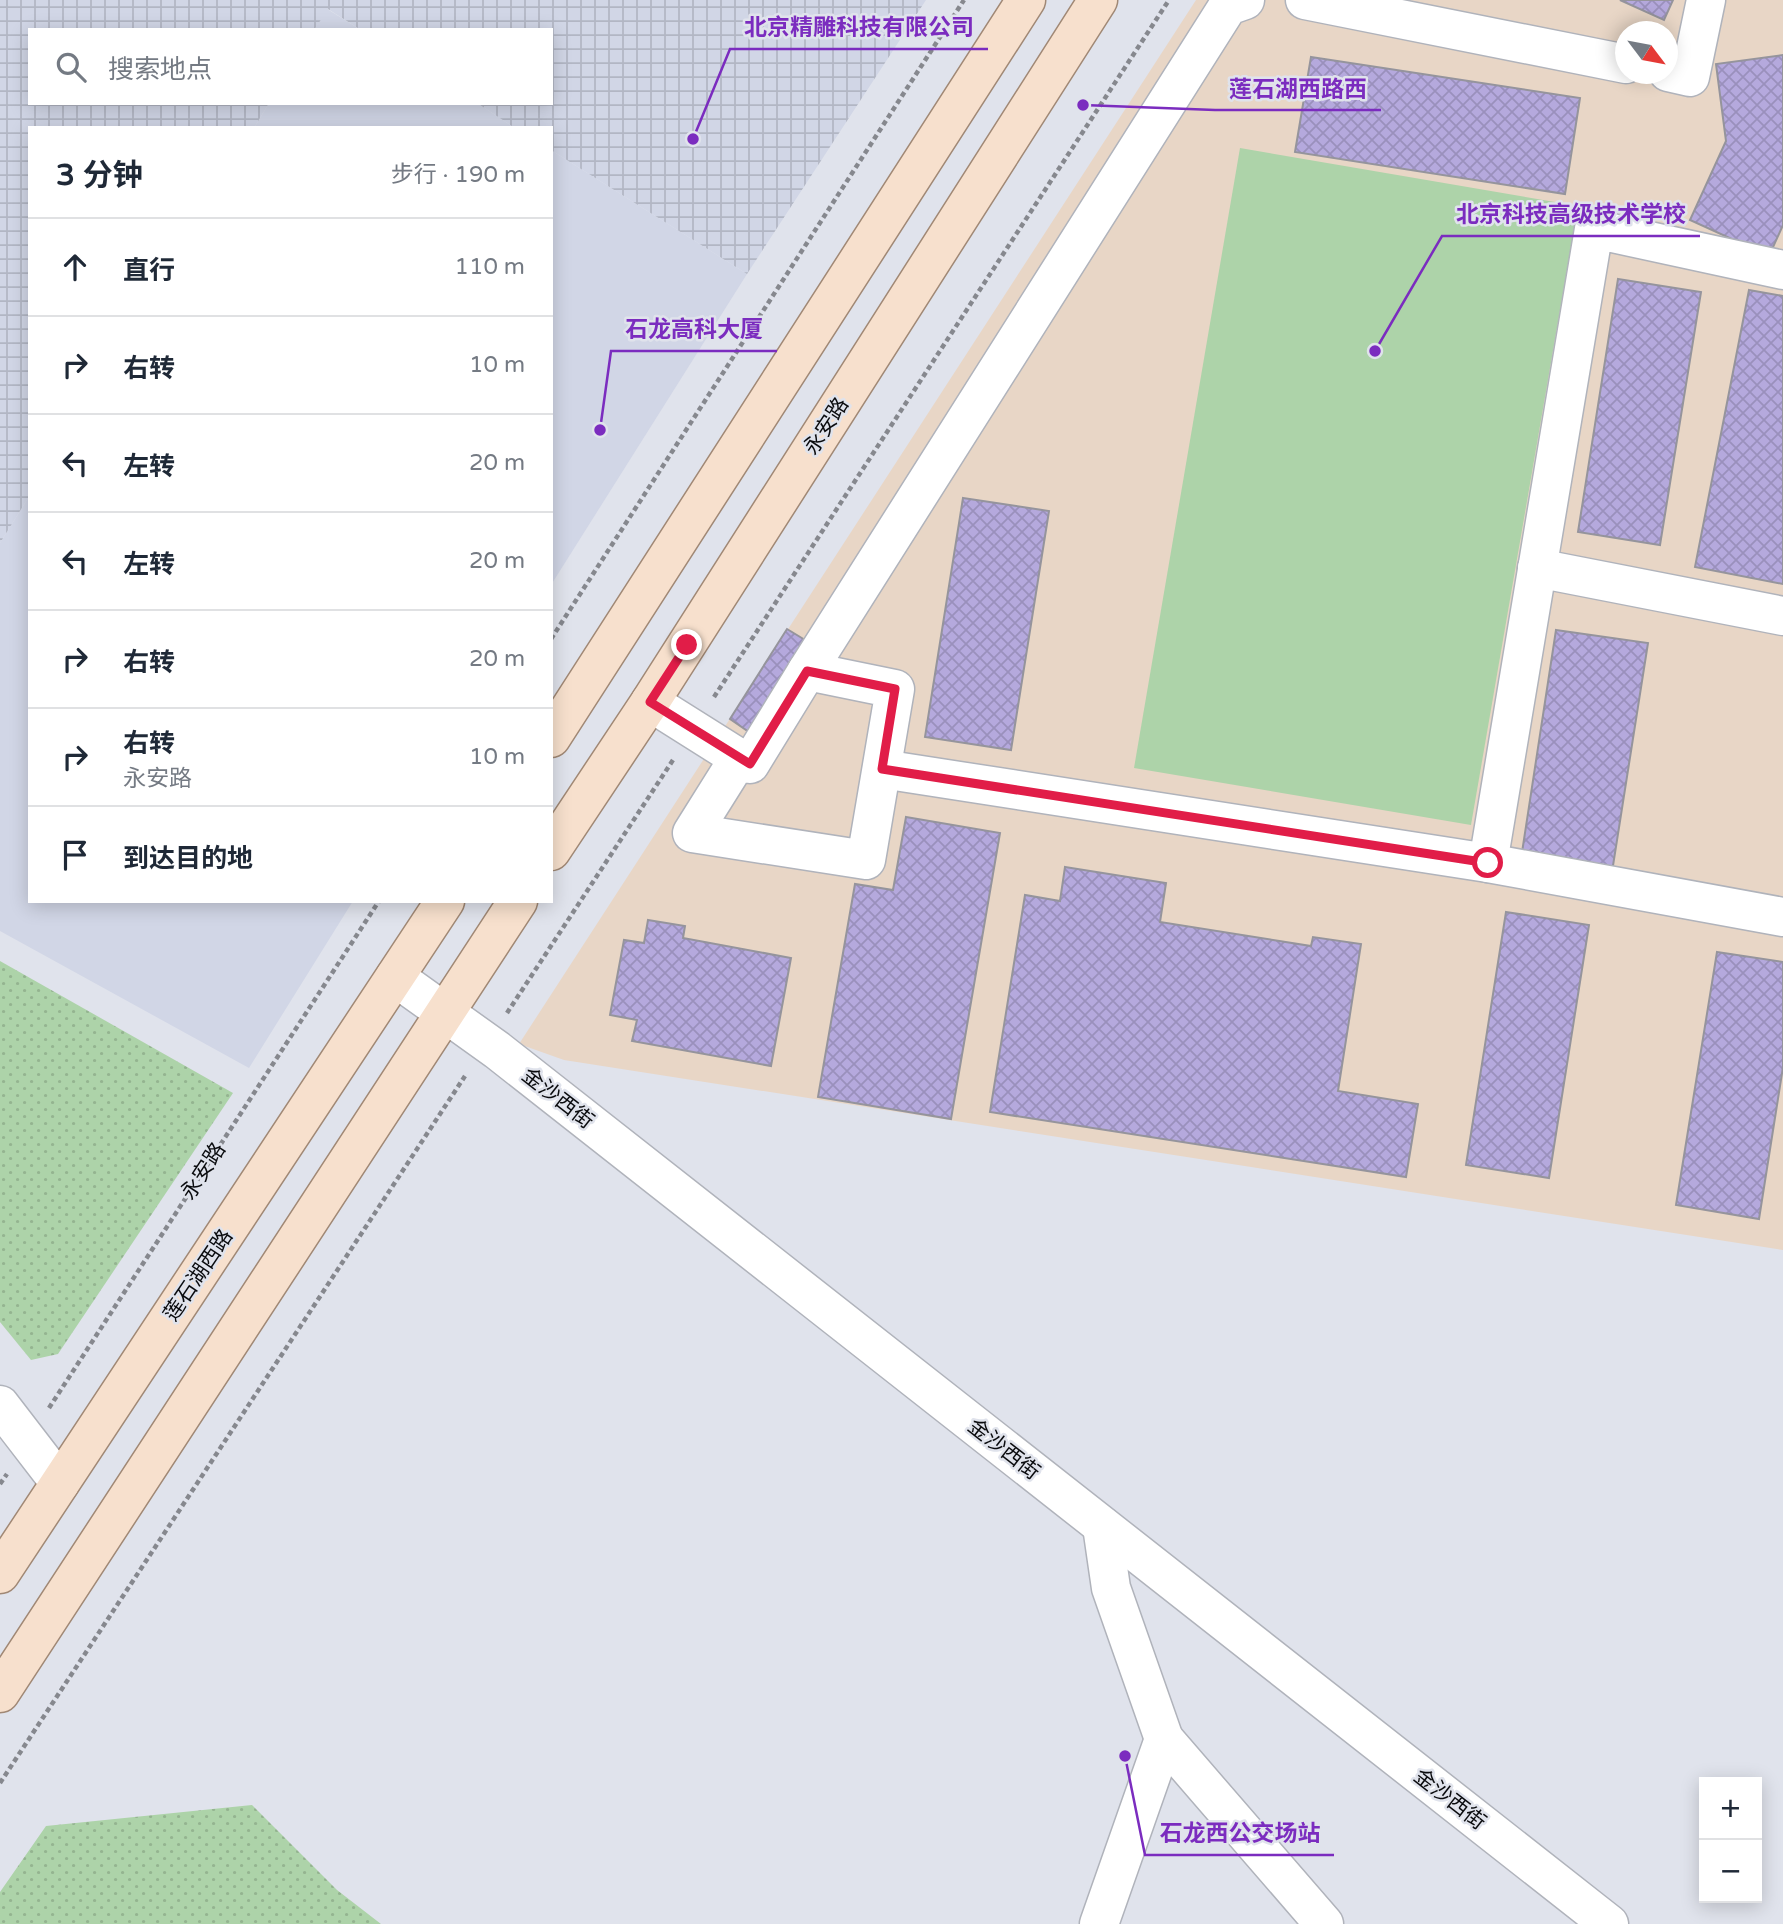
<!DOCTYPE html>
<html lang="zh">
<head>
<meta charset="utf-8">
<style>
	:root { --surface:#fff; --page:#f6f6f7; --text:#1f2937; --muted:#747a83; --line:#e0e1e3 }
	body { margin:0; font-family:"Varela Round","Noto Sans SC",sans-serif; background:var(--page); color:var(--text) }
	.controls { position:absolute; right:21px; bottom:21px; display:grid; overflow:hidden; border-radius:0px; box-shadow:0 4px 18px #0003 }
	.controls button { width:63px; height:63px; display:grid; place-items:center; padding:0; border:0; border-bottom:2px solid var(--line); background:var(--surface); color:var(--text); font:35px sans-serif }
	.compass { position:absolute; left:1615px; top:21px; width:63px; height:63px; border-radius:50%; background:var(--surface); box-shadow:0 4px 18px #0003; rotate:122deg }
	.stop { position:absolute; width:21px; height:21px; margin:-16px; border:5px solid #e11d48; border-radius:50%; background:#fff }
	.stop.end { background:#e11d48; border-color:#fff; box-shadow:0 2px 7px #0008 }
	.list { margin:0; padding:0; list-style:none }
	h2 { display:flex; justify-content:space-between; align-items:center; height:91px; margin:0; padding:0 28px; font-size:30px }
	h2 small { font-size:23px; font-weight:400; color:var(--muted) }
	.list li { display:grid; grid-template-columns:46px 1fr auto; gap:21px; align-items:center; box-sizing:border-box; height:98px; padding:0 28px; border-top:2px solid var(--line) }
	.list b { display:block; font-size:26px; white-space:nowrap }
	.list p { margin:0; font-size:23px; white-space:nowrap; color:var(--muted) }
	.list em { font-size:23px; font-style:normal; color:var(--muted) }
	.icon { flex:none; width:38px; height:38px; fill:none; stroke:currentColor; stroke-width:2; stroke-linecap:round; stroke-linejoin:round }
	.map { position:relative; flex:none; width:1783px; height:1924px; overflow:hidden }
	.search { position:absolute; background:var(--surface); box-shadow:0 4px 18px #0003; left:28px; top:28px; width:525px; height:77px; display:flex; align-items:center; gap:18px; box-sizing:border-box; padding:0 24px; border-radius:0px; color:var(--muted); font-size:26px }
	.panel { position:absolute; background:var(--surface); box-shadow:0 4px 18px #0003; left:28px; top:126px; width:525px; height:777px; border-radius:0px }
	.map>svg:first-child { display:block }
</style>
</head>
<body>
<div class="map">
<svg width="1783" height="1924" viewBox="0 0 1783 1924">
	<defs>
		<pattern id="industrial-grid" width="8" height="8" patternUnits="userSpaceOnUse" patternTransform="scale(1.75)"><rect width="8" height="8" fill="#d1d6e6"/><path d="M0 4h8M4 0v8" fill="none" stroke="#b2b6c4"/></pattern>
		<pattern id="park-dots" width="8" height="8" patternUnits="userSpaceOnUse" patternTransform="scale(1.75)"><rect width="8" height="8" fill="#add3a9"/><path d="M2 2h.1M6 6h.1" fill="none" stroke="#94b490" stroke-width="1.8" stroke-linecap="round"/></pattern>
		<pattern id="building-cross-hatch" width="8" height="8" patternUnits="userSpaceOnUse" patternTransform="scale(1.75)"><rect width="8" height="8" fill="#b5a9dd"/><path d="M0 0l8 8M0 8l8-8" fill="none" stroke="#9a90bc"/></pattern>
	</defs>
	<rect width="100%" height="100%" fill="#e0e3ec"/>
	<!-- built -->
	<g fill="#d1d6e6">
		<path d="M327,9L361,30H314Z"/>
		<path d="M269,103H477L515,128H254Z"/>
		<path d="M551,150L747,274L551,585Z"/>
		<path d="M30,495V901H353L249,1068L0,931V543Z"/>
	</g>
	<!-- industrial -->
	<path fill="url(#industrial-grid)" d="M0,0H926L747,274L551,150V128H515L477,103H551V30H361L328,9L314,30H30V103H269L254,128H30V495L0,543Z"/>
	<!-- education -->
	<path fill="#e8d6c6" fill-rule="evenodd" d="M1196,0H1783V1250L564,1060L519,1044ZM1626,32H1668V74H1626Z"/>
	<!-- green -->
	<path fill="#add3a9" d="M1240,148L1578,206L1471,825L1134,768Z"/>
	<!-- park -->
	<g fill="url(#park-dots)">
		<path d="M0,961L233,1093L58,1354L31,1360L0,1322Z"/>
		<path d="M252,1805L337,1890L381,1924H0V1892L46,1826Z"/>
	</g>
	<!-- building -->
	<g fill="url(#building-cross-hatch)" stroke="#95949c" stroke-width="2">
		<path d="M1620,0H1673L1664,20Z"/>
		<path d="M1783,55V225L1769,256L1690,220L1726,141L1716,64Z"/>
		<path d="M1311,57L1580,98L1565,194L1295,152Z"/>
		<path d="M1618,279L1701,292L1660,545L1578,532Z"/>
		<path d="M1749,290L1783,296V584L1695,567Z"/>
		<path d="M963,498L1049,511L1011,750L925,737Z"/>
		<path d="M787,629L810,643L752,734L730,719Z"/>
		<path d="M1556,630L1648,643L1612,872L1521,859Z"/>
		<path d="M906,817L1000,833L951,1119L818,1097L855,884L893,890Z"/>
		<path d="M1065,867L1166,883L1160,922L1311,946L1313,937L1361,944L1338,1091L1418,1104L1406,1177L990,1112L1025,895L1060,901Z"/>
		<path d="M1506,912L1589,925L1549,1178L1466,1165Z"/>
		<path d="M648,920L685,926L683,938L791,958L771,1066L632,1041L637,1020L610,1015L624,940L644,943Z"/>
		<path d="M1717,952L1783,962V1067L1759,1219L1676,1205Z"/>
	</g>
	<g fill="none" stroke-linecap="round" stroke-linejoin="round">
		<defs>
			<g id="minor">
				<path d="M1305,0L1626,64"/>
				<path d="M1668,72L1690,77L1706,0"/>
				<path d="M1537,568L1783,616"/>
				<path d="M807,671L1228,6L1245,0"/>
				<path d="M650,702L739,758L692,833L866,860L895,689L807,671L750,764L739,758"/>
				<path d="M882,769L1488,863L1783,917"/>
				<path d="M1488,863L1594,229L1783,270"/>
				<path d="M395,977L497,1050L1609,1924"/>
				<path d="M0,1405L60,1483"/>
				<path d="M1102,1526L1111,1588L1164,1739"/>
				<path d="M1099,1924L1164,1739L1324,1924"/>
			</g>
			<g id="major">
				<path d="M551,738L1026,0"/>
				<path d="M551,851L650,702L1098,0"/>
				<path d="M0,1574L445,901"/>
				<path d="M0,1693L518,901"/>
			</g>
		</defs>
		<!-- minor casing -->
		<use href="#minor" stroke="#b0b3bb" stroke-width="41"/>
		<!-- major casing -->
		<use href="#major" stroke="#a08875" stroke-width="41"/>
		<!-- path -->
		<g stroke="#86888e" stroke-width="4.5" stroke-dasharray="5 3.5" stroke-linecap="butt">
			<path d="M551,639L964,0"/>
			<path d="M714,697L1169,0"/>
			<path d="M507,1013L673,760"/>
			<path d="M49,1408L379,901"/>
			<path d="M0,1484L7,1474"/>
			<path d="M0,1783L465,1076"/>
		</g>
		<!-- minor -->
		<use href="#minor" stroke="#fff" stroke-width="38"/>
		<!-- major -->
		<use href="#major" stroke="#f7e0cd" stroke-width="38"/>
	</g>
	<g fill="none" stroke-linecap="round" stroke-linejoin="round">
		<!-- route -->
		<path stroke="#e11d48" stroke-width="9" d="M687,645L650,702L750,764L807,671L895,689L882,769L1488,863"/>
	</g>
	<g text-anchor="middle" stroke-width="5" stroke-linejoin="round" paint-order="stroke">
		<!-- street labels -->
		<g font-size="21" fill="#0a0b0e" stroke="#e0e3ec">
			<text transform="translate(826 426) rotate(-57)" y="7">永安路</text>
			<text transform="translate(558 1098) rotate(38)" y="7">金沙西街</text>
			<text transform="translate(203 1171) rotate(-57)" y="7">永安路</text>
			<text transform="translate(198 1275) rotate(-56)" y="7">莲石湖西路</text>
			<text transform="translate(1004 1449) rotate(38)" y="7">金沙西街</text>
			<text transform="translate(1450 1799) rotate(38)" y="7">金沙西街</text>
		</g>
	</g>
	<!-- callouts -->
	<path fill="none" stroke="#7b2cbf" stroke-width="2.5" d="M693 139L730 49H988M1083 105L1215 110H1381M1375 351L1442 236H1700M600 430L611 351H777M1125 1756L1145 1855H1334"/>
	<g fill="#7b2cbf" stroke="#e0e3ec" stroke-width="2.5">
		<circle cx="693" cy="139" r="7"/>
		<circle cx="1083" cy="105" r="7"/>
		<circle cx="1375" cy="351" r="7"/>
		<circle cx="600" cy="430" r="7"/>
		<circle cx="1125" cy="1756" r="7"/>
	</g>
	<g font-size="23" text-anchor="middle" font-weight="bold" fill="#7b2cbf" stroke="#e0e3ec" stroke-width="5" stroke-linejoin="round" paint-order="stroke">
		<text x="859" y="35">北京精雕科技有限公司</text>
		<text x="1298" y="97">莲石湖西路西</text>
		<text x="1571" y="222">北京科技高级技术学校</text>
		<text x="694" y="337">石龙高科大厦</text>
		<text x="1240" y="1841">石龙西公交场站</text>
	</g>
</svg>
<div class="controls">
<button>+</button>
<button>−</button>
</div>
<svg class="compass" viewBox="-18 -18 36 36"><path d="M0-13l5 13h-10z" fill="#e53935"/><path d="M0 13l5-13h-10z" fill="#747a83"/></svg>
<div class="stop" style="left:1488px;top:863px"></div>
<div class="stop end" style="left:687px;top:645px"></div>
<div class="search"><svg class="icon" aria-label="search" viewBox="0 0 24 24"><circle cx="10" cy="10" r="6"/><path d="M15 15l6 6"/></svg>搜索地点</div>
<section class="panel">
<h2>3 分钟<small>步行 · 190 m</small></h2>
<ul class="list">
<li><svg class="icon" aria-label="ahead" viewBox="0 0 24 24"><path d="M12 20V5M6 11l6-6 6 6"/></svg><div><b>直行</b></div><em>110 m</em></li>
<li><svg class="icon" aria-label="right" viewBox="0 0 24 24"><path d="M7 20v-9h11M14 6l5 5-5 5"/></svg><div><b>右转</b></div><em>10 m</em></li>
<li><svg class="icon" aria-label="left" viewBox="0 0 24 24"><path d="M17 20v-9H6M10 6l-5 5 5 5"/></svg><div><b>左转</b></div><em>20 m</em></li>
<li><svg class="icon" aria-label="left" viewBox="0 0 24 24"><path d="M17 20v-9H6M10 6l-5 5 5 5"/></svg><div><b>左转</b></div><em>20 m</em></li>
<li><svg class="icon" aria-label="right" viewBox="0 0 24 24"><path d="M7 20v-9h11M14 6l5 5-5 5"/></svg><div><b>右转</b></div><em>20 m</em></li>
<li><svg class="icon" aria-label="right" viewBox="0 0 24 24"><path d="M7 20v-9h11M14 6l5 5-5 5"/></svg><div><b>右转</b><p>永安路</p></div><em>10 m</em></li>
<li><svg class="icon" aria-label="arrive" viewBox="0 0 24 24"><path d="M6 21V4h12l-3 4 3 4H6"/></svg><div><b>到达目的地</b></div></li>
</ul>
</section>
</div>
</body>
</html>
